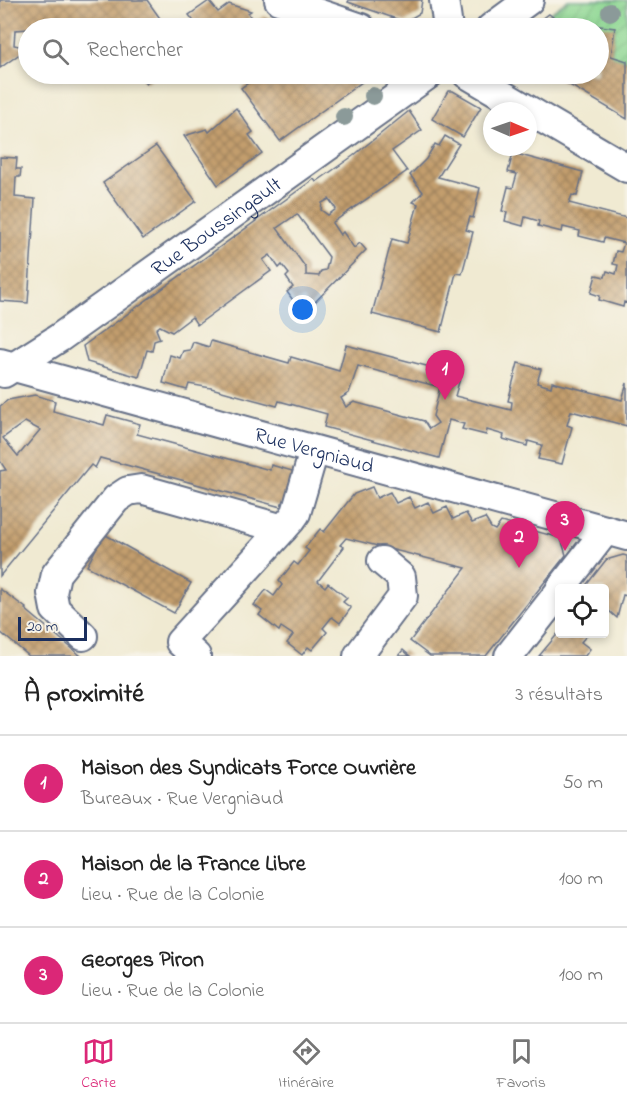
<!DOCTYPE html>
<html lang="fr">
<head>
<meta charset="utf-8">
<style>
	:root { --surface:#fff; --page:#f6f6f6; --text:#222; --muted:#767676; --line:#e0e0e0; --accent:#db2777 }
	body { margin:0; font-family:"Indie Flower",sans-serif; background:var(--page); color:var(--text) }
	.controls { position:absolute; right:18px; bottom:18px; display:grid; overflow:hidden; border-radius:6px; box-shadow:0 3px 9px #0003 }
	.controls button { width:54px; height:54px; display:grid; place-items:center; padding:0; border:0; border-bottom:2px solid var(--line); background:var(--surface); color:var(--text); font:30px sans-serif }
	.compass { position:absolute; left:483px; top:102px; width:54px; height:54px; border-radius:50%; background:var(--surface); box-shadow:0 3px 9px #0003; rotate:92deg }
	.scale { position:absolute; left:18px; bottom:15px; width:69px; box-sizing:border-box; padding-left:6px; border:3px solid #1b2f5e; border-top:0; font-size:16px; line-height:21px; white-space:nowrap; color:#1b2f5e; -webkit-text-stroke:4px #f7f3e8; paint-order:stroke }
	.you { position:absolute; left:303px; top:310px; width:21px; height:21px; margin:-15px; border:4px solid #fff; border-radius:50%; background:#1a73e8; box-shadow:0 0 0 9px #1a73e833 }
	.badge { display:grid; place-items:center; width:39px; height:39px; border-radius:50%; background:var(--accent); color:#fff; font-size:20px; font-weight:700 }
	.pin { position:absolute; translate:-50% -50px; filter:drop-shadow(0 2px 3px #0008) }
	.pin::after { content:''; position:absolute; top:32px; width:21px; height:18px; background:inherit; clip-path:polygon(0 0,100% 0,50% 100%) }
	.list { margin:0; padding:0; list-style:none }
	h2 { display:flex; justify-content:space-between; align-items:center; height:78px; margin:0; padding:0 24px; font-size:26px }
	h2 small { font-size:20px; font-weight:400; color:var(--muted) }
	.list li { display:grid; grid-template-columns:39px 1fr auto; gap:18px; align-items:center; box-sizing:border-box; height:96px; padding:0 24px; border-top:2px solid var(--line) }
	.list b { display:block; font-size:22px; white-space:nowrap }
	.list p { margin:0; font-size:20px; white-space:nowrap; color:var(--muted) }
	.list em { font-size:20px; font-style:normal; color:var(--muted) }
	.icon { flex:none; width:33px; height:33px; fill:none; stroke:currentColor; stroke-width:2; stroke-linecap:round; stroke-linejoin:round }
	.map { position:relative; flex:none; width:627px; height:656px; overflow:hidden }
	.search { position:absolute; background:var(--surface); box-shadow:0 3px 9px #0003; left:18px; right:18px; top:18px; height:66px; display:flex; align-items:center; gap:15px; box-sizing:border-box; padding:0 21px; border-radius:33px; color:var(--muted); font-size:22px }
	.sheet { height:366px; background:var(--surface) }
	nav { display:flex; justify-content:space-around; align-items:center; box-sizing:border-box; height:84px; border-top:2px solid var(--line); background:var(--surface); font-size:16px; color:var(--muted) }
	nav a { display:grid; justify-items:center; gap:3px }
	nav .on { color:var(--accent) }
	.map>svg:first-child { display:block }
</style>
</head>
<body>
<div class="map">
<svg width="627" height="656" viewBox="0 0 627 656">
	<defs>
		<pattern id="garden-furrows" width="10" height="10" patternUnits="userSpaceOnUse" patternTransform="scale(1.5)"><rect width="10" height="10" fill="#8dd793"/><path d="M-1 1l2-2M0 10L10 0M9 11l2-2" fill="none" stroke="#79b981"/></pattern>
		<pattern id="building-cross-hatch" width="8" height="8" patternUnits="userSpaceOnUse" patternTransform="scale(1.5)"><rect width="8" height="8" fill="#c39e6d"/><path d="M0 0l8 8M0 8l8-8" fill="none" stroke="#9e815d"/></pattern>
	</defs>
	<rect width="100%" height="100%" fill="#f7f3e8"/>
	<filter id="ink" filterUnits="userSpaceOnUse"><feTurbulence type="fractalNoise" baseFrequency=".0167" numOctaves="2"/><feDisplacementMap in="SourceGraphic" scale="12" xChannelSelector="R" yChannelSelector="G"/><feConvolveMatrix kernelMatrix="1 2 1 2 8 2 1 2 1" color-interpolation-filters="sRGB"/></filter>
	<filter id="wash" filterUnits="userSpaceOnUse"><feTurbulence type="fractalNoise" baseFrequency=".008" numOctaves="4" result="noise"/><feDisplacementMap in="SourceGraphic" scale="24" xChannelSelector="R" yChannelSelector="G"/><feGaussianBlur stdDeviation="1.35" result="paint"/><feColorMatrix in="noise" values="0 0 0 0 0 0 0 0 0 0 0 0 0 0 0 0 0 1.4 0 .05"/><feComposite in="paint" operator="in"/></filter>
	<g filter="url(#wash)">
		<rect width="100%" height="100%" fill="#f0ead2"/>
		<!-- garden -->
		<path fill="url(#garden-furrows)" stroke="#548378" stroke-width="1.5" d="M568,0H627V61L611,56L615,28L565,26L549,14Z"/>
		<g id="blocks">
			<!-- building -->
			<g fill="url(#building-cross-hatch)" fill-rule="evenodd">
				<path d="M0,0H147L164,24L171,20L178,28H75L76,24L45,21L44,28L15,30L14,45L28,48L0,68Z"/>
				<path d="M349,0H422L420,13L405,22L348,2Z"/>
				<path d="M209,1L218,12L229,4L251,11L248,13L254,23L264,16L284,23L276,28H199L189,15Z"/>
				<path d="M549,14L565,26L567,22L615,28L611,56L627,61V119L551,74H598V28H530Z"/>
				<path d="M139,74H155L146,83Z"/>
				<path d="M261,74H373L280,141L241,88Z"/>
				<path d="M448,91H453L481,107L463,137L432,119Z"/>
				<path d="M236,108L253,132L249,135L262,153L218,185L184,136L207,129L209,132Z"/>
				<path d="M409,111L422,130L392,151L407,171L332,223L340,235L343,232L354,248L360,243L366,250L310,307L303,298L295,303L287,292L293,287L286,277L289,274L282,265L279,268L270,255L263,260L271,271L197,325L192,317L172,332L160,326L156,329L160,339L154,341L152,351L147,350L139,377L87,362L83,346L314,179L316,182L353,156ZM329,199L336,209L328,215L321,210L322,203ZM297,214L329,257L326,270L321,271L319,276L306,275V268L277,228Z"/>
				<path d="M445,136L459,144L438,177L480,188L473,218L470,217L466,230L473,232L462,274L456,273L441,332L372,314L392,239L407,243L418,204L413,202L423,192L410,175L426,159L435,144L439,146Z"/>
				<path d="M156,146L196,201L143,239L103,183Z"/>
				<path d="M513,153L583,172L577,196L572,195L569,203L627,218V303L624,302L623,307L599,300L600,296L591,293L596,275L605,277L607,271L616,274L618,265L613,264L616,251L621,252L624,243L604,238L603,242L579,236L580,231L563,227L562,232L538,226L539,221L525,217L523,226L505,221L507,212L502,211L508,187L513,188L517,174L508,172Z"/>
				<path d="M0,157L17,158L16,169H21L20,177H16L15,197L35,199L28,303L0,301Z"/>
				<path d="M211,341L289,363L291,357L339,371L346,345L461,375L455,396L511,410L512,402L508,401L518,363L541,369L537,383L551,387L552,382L622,400L627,383V426L571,411L567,425L572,427L562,464L538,459L542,445L528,441L527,446L503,439L504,435L487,430L486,435L462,429L464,424L449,420L439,458L324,427L327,414L279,401L277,406L211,388L189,384L187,390L163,383L170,355L180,358L183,351L190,350L193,342L209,347ZM358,366L440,387L433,416L438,423L429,429L424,421L354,402L346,407L341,398L349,393Z"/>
				<path d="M35,395L55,401L53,411L104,425L107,415L140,424L137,434L270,470L271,465L296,472L287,504L282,503L281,507L100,458L95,468L91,465L0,576V471L6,470L0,461V406L8,400ZM25,422L40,430L18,456L3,438Z"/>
				<path d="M372,487L377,498L390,492L396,503L409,497L415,508L428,502L434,513L447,507L453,519L466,513L472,523L485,518L491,528L495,530L501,522L561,538L566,555L486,656H430L410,641L466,568L346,538L340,545L344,547L318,581L325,587L328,583L347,598L343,602L351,608L340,623L332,617L323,628L327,632L312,650L308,647L302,655L287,643L293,635L281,627L279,631L259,615L262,611L254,605L266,590L274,596L282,585L279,581L294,562L298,565L309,551L305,548L320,529L324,532L354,494Z"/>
				<path d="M104,534L191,583L174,613L87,566Z"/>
				<path d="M623,555L627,556V596L623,595L617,618L609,611L604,617V588H584L606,560Z"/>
				<path d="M0,589L26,608L25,609L81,656H29L0,632Z"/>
				<path d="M560,631V634H588L581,642L590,649L585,656H539Z"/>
				<path d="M403,650L410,656H398Z"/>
			</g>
		</g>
	</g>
	<g filter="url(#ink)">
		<use href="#blocks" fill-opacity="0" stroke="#667087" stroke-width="1.5"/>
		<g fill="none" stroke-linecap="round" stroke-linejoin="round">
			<defs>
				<g id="minor">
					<path d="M279,0L361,28"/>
					<path d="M444,0L448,28"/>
					<path d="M491,28L529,0"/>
					<path d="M467,74L627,168"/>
					<path id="s1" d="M0,363L627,536"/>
					<path id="s2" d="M4,373L59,338L429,74"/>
					<path d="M561,588L606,530"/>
					<path d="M83,636L55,609L52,593L56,574L116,499L128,491L141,489L283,529"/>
					<path d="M196,656L180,642L291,520L296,513L314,451"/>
					<path d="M358,656L403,596L401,577L382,561"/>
					<path d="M509,656L560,591"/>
				</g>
			</defs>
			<!-- minor casing -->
			<use href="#minor" stroke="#667087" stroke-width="32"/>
			<!-- minor -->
			<use href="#minor" stroke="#fff" stroke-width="28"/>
		</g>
		<!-- trees -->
		<g fill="#8b9a99">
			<circle cx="610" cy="12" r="9"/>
			<circle cx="373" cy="96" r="9"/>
			<circle cx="344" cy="117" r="9"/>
		</g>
	</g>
	<g text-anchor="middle" stroke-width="5" stroke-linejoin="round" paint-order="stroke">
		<!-- street labels -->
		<g font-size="21" fill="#1b2f5e" stroke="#f7f3e8">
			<text dy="7" stroke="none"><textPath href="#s2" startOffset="258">Rue Boussingault</textPath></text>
			<text dy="7" stroke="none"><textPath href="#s1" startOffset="326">Rue Vergniaud</textPath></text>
		</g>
	</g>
</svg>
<div class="controls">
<button><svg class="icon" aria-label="locate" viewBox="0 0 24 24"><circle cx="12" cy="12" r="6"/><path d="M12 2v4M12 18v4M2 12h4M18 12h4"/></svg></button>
</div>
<svg class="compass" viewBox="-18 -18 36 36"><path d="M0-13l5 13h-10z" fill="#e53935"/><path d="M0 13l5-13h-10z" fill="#767676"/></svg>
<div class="scale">20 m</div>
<div class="you"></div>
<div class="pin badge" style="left:445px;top:400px">1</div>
<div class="pin badge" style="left:519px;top:568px">2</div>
<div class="pin badge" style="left:565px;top:551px">3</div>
<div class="search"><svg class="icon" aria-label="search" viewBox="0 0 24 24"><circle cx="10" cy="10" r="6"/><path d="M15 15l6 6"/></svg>Rechercher</div>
</div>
<section class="sheet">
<h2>À proximité<small>3 résultats</small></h2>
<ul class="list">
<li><span class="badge">1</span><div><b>Maison des Syndicats Force Ouvrière</b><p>Bureaux · Rue Vergniaud</p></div><em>50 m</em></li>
<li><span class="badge">2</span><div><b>Maison de la France Libre</b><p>Lieu · Rue de la Colonie</p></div><em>100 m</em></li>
<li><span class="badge">3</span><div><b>Georges Piron</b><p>Lieu · Rue de la Colonie</p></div><em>100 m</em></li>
</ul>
</section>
<nav>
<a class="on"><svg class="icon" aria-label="map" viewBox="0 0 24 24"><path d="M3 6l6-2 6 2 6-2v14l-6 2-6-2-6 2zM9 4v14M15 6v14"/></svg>Carte</a>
<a><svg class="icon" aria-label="directions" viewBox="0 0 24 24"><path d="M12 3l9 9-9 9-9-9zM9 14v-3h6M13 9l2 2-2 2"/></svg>Itinéraire</a>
<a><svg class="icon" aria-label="saved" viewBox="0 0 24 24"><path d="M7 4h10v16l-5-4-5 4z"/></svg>Favoris</a>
</nav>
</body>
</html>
